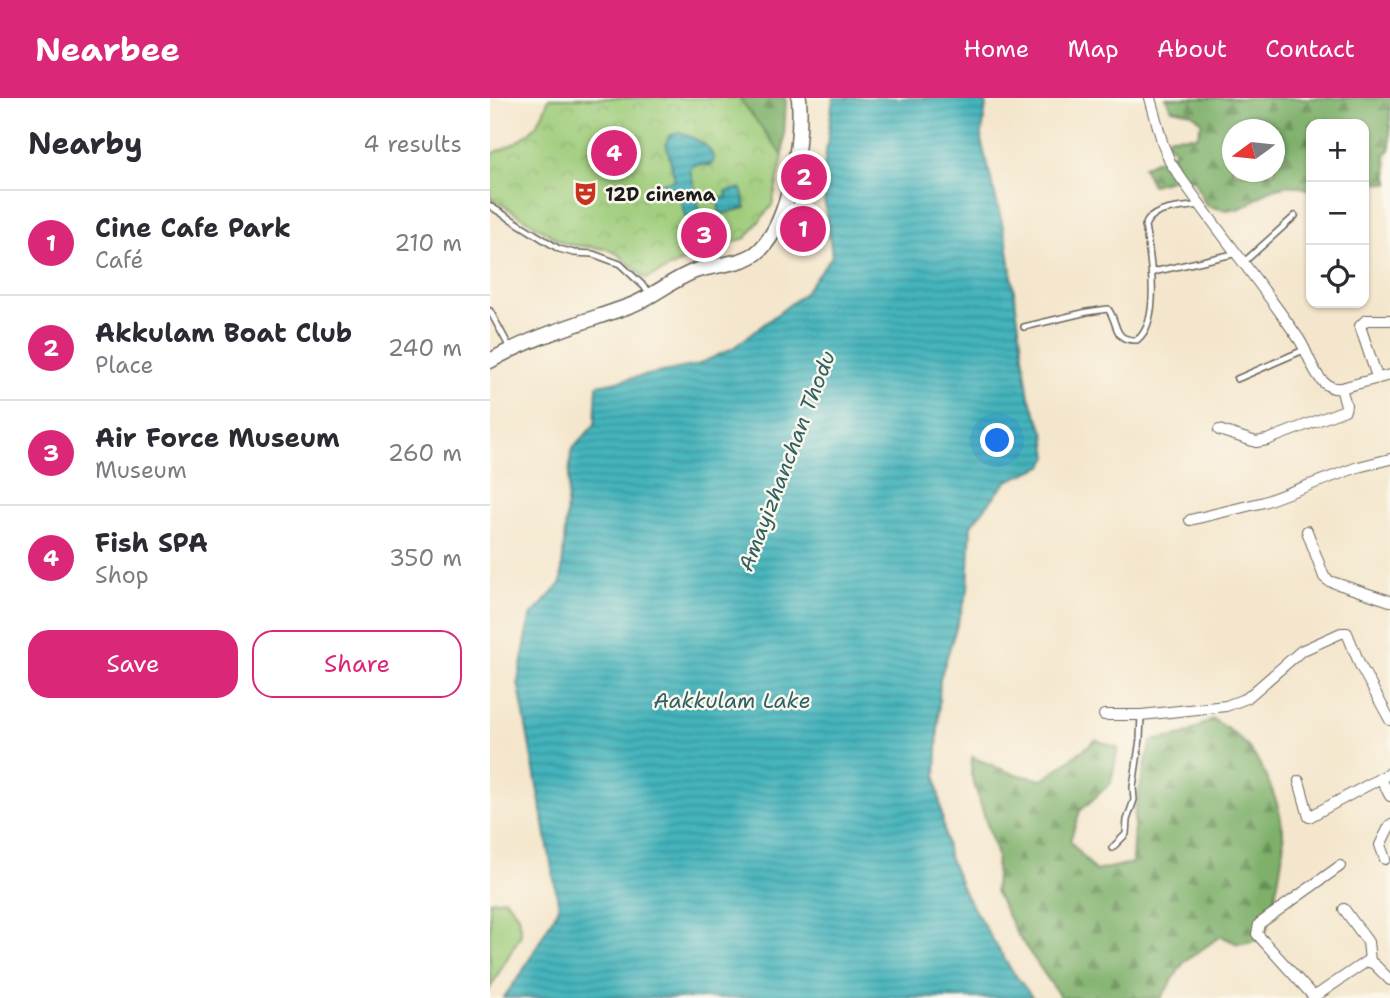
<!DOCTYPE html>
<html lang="en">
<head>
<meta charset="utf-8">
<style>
	:root { --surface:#fff; --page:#f2f2f3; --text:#2b2b33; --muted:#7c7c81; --line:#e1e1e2; --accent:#db2777 }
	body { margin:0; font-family:"Shantell Sans",sans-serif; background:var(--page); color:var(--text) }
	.controls { position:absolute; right:21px; top:21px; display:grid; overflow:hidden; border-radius:14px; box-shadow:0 2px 5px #0004 }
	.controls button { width:63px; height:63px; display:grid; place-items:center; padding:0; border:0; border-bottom:2px solid var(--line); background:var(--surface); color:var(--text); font:35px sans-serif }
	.compass { position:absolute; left:732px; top:21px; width:63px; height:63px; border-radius:50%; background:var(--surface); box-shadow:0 2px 5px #0004; rotate:255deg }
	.you { position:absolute; left:508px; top:343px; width:24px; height:24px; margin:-18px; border:5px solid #fff; border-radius:50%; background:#1a73e8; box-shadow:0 0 0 10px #1a73e833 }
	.badge { display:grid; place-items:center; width:46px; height:46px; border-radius:50%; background:var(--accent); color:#fff; font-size:23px; font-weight:700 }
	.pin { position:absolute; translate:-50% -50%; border:4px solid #fff; box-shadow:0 2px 7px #0006 }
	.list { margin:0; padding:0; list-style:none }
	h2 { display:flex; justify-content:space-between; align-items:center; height:91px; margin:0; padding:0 28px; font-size:30px }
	h2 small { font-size:23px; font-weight:400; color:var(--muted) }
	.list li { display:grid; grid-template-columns:46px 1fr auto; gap:21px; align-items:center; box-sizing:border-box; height:105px; padding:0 28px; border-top:2px solid var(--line) }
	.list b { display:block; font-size:26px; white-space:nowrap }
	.list p { margin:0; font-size:23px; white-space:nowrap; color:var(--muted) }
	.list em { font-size:23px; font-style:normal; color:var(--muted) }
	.actions { display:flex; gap:14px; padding:21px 28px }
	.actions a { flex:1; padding:16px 0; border:2px solid var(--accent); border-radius:21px; text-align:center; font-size:24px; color:var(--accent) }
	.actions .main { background:var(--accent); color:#fff }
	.icon { flex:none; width:38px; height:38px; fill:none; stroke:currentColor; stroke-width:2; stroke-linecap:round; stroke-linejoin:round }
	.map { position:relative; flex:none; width:900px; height:900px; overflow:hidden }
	header { display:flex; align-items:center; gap:42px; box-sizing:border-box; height:98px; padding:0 35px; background:var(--accent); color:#fff }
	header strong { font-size:33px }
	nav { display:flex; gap:38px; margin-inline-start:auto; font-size:24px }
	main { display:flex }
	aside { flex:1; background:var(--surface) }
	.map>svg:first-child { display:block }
</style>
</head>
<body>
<header>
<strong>Nearbee</strong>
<nav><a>Home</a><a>Map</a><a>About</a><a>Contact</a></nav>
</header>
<main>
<aside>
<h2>Nearby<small>4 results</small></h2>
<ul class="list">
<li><span class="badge">1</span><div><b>Cine Cafe Park</b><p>Café</p></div><em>210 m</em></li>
<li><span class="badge">2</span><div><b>Akkulam Boat Club</b><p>Place</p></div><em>240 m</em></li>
<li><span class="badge">3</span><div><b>Air Force Museum</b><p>Museum</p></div><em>260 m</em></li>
<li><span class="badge">4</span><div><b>Fish SPA</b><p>Shop</p></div><em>350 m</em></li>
</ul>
<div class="actions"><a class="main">Save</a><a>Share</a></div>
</aside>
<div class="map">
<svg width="900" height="900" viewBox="0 0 900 900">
	<defs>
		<pattern id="forest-firs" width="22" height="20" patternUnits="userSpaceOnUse" patternTransform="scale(1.75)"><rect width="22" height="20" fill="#7eb06a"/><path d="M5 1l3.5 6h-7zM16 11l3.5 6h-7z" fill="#668e56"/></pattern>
		<pattern id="park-crowns" width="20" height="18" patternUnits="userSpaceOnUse" patternTransform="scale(1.75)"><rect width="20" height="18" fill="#9ecc7a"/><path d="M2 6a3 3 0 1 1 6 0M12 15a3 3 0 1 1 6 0" fill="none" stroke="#88af69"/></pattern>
		<pattern id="water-rules" width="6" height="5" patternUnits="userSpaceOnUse" patternTransform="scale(1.75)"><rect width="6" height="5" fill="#44b4bc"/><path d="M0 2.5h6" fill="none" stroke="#389298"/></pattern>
	</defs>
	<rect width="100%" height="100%" fill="#fbf7ec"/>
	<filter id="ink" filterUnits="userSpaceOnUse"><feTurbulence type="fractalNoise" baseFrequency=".0143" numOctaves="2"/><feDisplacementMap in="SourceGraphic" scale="14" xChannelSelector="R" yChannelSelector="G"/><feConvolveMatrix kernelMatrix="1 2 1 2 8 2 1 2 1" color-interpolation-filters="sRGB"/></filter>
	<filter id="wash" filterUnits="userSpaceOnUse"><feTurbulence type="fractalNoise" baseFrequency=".00686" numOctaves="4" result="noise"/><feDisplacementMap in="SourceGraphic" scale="28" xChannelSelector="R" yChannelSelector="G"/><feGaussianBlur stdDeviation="1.57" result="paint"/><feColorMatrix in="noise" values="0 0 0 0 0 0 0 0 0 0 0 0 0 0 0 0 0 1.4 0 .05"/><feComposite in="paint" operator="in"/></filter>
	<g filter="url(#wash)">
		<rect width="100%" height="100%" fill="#f4e6cc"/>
		<!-- forest -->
		<g fill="url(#forest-firs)" stroke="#4d6643" stroke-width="2" fill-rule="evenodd">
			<path d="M249,0H296L293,58Z"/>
			<path d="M676,0H900V52L895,56L899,86L874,84V26H821V92C813,89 803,86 794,88C761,94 760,123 716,107L703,81L681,82L662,87L653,69L687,53L677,45L678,39L707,38L712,24L702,15L682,11ZM743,32H785V74H743Z"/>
			<path d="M723,621C731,627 742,633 749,640C774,662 797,718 793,752C790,782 782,812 774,841L748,846L731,838L694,864L671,900H571L527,836L505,793L507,758L481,676L482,659L521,675L553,682L606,642L628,650L621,685L590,713L580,743L605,773L642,765L645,710L661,643L694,637Z"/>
		</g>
		<!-- park -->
		<path fill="url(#park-crowns)" stroke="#5d744b" stroke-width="2" d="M59,0H249L293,58L282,107L256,140L209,156L156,181L128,156L117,151L75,146L0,99V57C33,41 47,37 59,0Z"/>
		<!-- garden -->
		<path fill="#9ecc7a" stroke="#5d744b" stroke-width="2" d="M15,801L28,817L31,836L0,890V803Z"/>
		<!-- water -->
		<g fill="url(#water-rules)" stroke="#30686c" stroke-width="2">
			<path d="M343,0H497L491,42L517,144L539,299L555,336L558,359L553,368L517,383L481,427L478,492L450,581L446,679L458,757L476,798L520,870L543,900H13L31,876L69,809L28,584L40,519L71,485L81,353L105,326L107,287L207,267L243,250L312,197L342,158L332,85Z"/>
			<path d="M189,34C205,41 220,45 224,62L221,67H204L200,72L211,118L196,121L187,89L162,94L160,88L185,82L176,45L179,38Z"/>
			<path d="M251,90L256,110L230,116L227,102L237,99L236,94Z"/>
		</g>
	</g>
	<g filter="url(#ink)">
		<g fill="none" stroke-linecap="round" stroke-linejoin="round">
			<defs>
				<g id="lane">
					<path d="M0,108L69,151L84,155L103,156L130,166L162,196"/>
					<path d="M754,164L805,118"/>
					<path d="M663,174L748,155"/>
					<path d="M0,213L20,250"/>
					<path d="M534,229L597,214L618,211C629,225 622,243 647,242C672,223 660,155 655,128C661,109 693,110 710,107"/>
					<path d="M747,281L816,251"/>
					<path d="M622,750L636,736L637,722L644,702L643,689L650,641L651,617"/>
				</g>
				<g id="street">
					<path d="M660,0L673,47L680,64C721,125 768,181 809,241C820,257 827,294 851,290L900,277"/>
					<path d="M887,279L870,228L876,222H900"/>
					<path d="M729,332L766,344L777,342L855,312L856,307L851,290"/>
					<path d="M700,422L774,404L868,369L900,361"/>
					<path d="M817,433L834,479L839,483L900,503"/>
					<path d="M614,617H651L736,608L757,600L811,553L851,535H857L870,567L900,622"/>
					<path d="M891,681L900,698"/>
					<path d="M809,683L819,719L900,675"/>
					<path d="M895,761L890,747L900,727"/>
					<path d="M850,768L769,826L767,836L823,898L830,895L877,863L884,866L900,882"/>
					<path d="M854,811L878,844L880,863"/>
				</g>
				<path id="secondary" d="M0,263C43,238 92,225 139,208C162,200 181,182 205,173C224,166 255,167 270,152C301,121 312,42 309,0"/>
			</defs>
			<!-- lane casing -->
			<use href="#lane" stroke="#68635a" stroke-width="8"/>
			<!-- street casing -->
			<use href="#street" stroke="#68635a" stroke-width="12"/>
			<!-- secondary casing -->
			<use href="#secondary" stroke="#68635a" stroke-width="17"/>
			<!-- lane -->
			<use href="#lane" stroke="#fff" stroke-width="5"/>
			<!-- street -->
			<use href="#street" stroke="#fff" stroke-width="10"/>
			<!-- secondary -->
			<use href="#secondary" stroke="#fff" stroke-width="14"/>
		</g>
	</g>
	<!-- icons -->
	<defs>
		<symbol id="theatre-bare" viewBox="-9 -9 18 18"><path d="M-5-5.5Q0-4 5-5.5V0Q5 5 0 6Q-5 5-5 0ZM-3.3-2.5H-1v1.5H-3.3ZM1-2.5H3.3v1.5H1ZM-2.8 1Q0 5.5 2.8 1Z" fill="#c8321e" stroke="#fbf7ec" stroke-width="2.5" paint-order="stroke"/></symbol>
	</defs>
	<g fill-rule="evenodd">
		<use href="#theatre-bare" x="78" y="78" width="35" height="35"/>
	</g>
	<g text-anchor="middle" stroke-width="5" stroke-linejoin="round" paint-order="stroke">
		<!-- poi labels -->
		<g font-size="19" font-weight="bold" fill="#1c1c1c" stroke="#fbf7ec" text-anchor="start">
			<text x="115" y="103">12D cinema</text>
		</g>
		<!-- water labels -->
		<g font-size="21" font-style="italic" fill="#2e6064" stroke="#fbf7ec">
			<text transform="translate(297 363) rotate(-69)" y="7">Amayizhanchan Thodu</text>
			<text x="242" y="610">Aakkulam Lake</text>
		</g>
	</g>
</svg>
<div class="controls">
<button>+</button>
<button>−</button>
<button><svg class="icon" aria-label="locate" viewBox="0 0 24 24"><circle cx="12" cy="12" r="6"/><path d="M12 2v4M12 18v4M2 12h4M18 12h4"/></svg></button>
</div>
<svg class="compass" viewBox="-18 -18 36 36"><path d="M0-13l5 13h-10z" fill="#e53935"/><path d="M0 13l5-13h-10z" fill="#7c7c81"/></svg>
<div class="you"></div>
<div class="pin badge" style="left:313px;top:131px">1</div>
<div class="pin badge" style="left:314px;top:79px">2</div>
<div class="pin badge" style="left:214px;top:137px">3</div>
<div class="pin badge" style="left:124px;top:55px">4</div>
</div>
</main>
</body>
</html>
